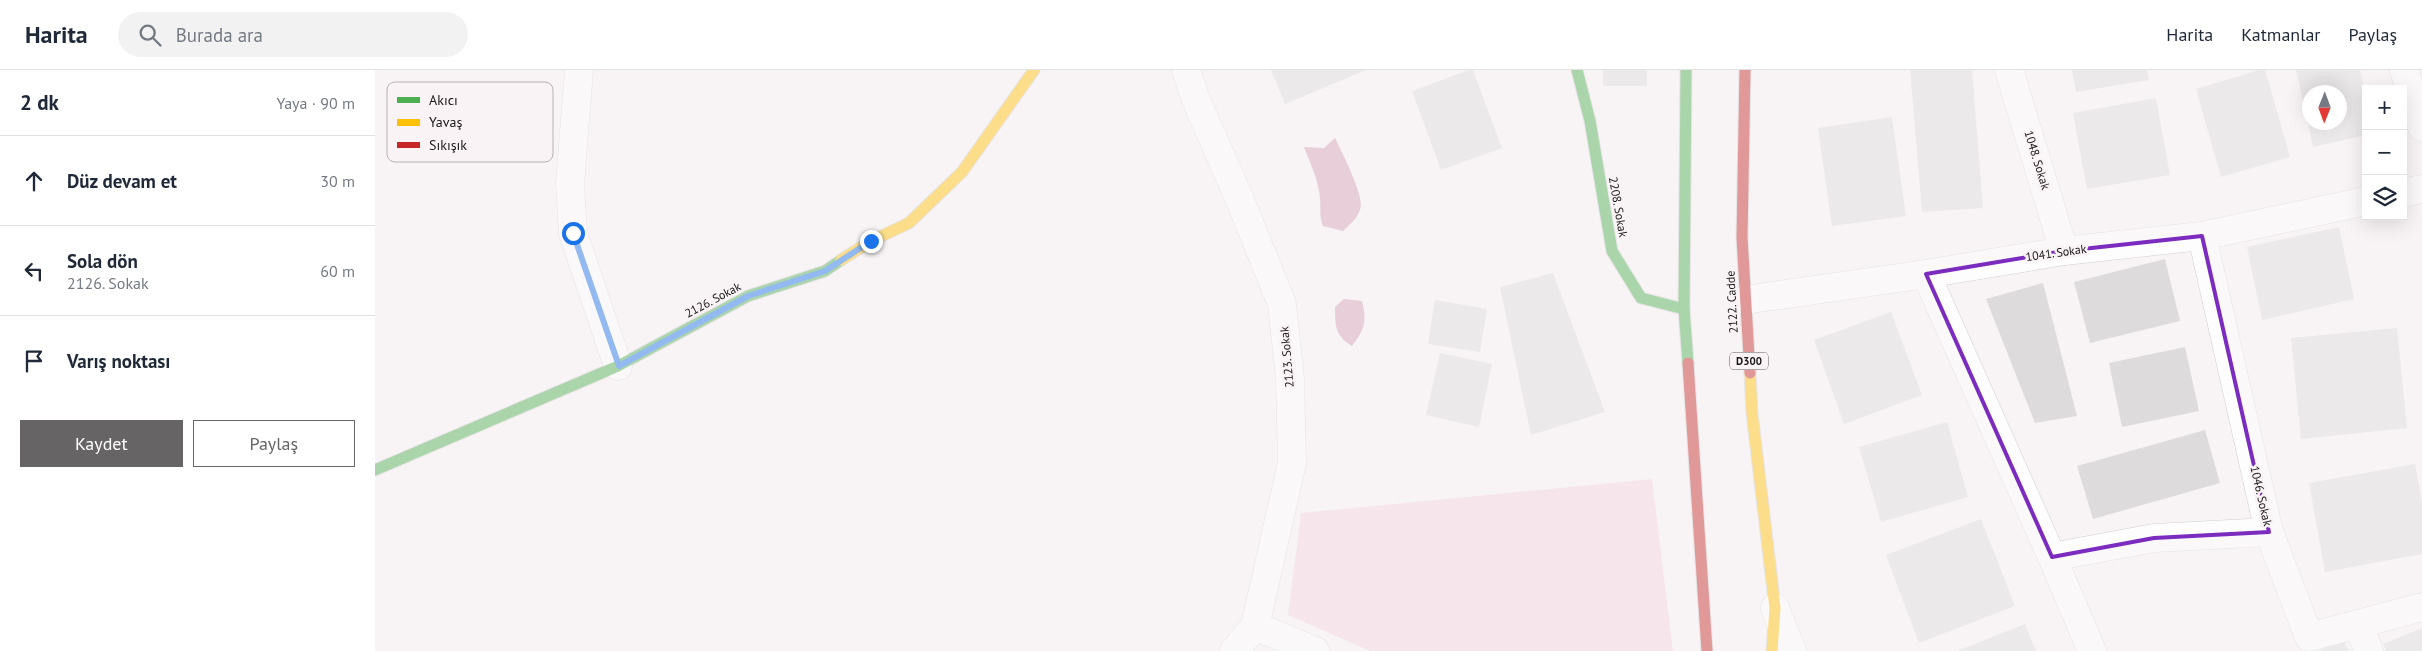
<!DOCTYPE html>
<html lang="tr">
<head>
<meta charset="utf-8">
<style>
	:root { --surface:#fff; --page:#f2f2f3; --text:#1f2937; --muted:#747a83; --line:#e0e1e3; --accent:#676466 }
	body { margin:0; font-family:"PT Sans",sans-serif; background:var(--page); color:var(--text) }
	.controls { position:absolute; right:15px; top:15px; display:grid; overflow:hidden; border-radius:0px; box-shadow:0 5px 20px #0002 }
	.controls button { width:45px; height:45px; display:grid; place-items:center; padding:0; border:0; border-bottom:1px solid var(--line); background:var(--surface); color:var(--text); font:25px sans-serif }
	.compass { position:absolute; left:1927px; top:15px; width:45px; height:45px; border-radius:50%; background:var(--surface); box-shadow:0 5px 20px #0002; rotate:181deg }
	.stop { position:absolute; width:15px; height:15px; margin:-11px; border:4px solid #1a73e8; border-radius:50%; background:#fff }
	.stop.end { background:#1a73e8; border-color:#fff; box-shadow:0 1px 5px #0008 }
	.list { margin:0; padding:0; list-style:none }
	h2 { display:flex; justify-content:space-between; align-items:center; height:65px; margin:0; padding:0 20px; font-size:21px }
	h2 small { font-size:16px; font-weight:400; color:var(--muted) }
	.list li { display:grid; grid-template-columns:32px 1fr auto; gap:15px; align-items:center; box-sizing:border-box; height:90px; padding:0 20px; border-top:1px solid var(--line) }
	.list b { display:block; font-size:19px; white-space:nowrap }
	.list p { margin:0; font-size:16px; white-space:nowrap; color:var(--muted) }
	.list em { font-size:16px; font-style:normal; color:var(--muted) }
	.actions { display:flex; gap:10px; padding:15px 20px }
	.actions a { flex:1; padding:11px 0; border:1px solid var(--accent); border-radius:0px; text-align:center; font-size:18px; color:var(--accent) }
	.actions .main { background:var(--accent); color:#fff }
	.icon { flex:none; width:28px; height:28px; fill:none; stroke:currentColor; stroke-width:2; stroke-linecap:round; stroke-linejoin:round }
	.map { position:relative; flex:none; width:2047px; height:581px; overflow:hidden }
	header { display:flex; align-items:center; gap:30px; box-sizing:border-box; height:70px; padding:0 25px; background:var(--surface); border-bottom:1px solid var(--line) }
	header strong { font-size:24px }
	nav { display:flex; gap:28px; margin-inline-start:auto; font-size:18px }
	.search { width:350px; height:45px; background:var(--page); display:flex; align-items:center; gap:12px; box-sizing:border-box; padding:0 18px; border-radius:28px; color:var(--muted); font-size:19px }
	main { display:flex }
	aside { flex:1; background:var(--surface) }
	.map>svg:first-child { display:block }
</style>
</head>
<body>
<header>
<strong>Harita</strong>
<div class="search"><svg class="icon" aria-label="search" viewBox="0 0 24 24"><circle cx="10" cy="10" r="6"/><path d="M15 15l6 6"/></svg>Burada ara</div>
<nav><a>Harita</a><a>Katmanlar</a><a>Paylaş</a></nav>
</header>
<main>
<aside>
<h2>2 dk<small>Yaya · 90 m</small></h2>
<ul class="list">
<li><svg class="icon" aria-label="ahead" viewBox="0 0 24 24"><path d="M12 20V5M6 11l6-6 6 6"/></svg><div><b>Düz devam et</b></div><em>30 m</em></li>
<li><svg class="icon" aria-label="left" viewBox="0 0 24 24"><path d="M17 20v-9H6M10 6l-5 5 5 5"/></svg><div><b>Sola dön</b><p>2126. Sokak</p></div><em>60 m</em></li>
<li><svg class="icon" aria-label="arrive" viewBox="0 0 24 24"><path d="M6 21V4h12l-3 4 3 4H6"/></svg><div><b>Varış noktası</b></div></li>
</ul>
<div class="actions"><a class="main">Kaydet</a><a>Paylaş</a></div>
</aside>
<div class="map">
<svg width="2047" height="581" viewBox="0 0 2047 581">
	<rect width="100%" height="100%" fill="#f8f4f6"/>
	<!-- green -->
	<path fill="#f4d4de" d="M1277,409L1298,581H995L913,545L926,443Z"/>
	<!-- water -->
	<g fill="#d4a1b4">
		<path d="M960,68C966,81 991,128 985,140C982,149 974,155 968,161L948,156C944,146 946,139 945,129C944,111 935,93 929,77L949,78Z"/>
		<path d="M969,229L987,231C992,251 990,259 977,276C960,266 960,256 960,237Z"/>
	</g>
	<!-- building -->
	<g fill="#dddbdc" fill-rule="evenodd">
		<path d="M896,0H991L910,34Z"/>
		<path d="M1094,0H1098L1127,78L1066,100L1037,21Z"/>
		<rect x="1228" y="0" width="44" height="16"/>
		<path d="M1535,0H1597L1608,138L1547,142Z"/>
		<path d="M1697,0H1772L1774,10L1701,22Z"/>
		<path d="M1884,0H1890L1915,87L1846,107L1821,19Z"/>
		<path d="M1921,0H1985L1991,25V65L1938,77ZM1934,22H1964V52H1934Z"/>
		<path d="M1781,28L1795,105L1712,119L1698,43Z"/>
		<path d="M1517,47L1531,146L1457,156L1443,58Z"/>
		<path d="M1964,157L1979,229L1887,250L1872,177Z"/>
		<path d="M1790,189L1805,251L1715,273L1699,212Z"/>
		<path d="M1178,203L1230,342L1156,365L1125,217Z"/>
		<path d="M1668,213L1702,346L1660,353L1611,229Z"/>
		<path d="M1060,230L1112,239L1105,282L1053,274Z"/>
		<path d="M1516,242L1547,325L1469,354L1439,270Z"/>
		<path d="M2022,258L2032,358L1926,369L1916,268Z"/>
		<path d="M1810,277L1824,341L1747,357L1734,293Z"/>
		<path d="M1065,283L1117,294L1104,357L1051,345Z"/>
		<path d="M1572,352L1593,427L1506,452L1484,377Z"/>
		<path d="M1830,360L1845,413L1718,449L1702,396Z"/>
		<path d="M2040,394L2047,432V484L1950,502L1934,413Z"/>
		<path d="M1606,449L1640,536L1544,573L1511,485Z"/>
		<path d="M1650,554L1661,581H1582Z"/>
		<path d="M2047,558V581H2011L2008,574Z"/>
		<path d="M1967,568L1974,581H1944Z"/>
	</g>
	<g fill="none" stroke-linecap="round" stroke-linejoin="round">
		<defs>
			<g id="street">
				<path d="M204,0L195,113L198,163L243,296"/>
				<path d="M811,0L821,30L865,130L907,234L915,309L917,393L880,556L859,581"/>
				<path d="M1634,0L1689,181"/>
				<path d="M2029,0L2047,57"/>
				<path d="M2028,123L2047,119"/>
				<path d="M1827,166L1894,462L1934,567L2047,537"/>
				<path d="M1551,204L1677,487L1779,468L1894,462"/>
				<path d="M1370,230L1551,204L1689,181L1827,166L1991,131"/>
				<path d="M1677,487L1717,581"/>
				<path d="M1400,538L1417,581"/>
				<path d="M1983,554L1994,581"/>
				<path d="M880,556L940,581"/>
			</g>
			<g id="fast">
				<path d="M1202,0L1215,51L1237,181L1266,228L1309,239"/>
				<path d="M1311,0L1309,239L1313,293"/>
				<path d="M0,400L243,296L373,226L450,201L466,190"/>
			</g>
			<g id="slow">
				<path d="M466,190L496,171L534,153L587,102L659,0"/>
				<path d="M1375,303L1377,343L1400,538L1397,581"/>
			</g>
			<g id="jam">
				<path d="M1370,0L1367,168L1375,303"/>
				<path d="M1313,293L1332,581"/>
			</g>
		</defs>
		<!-- street casing -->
		<use href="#street" stroke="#d1cfcf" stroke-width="29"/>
		<!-- fast casing -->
		<use href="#fast" stroke="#d1cfcf" stroke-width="13"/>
		<!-- slow casing -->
		<use href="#slow" stroke="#d1cfcf" stroke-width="13"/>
		<!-- jam casing -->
		<use href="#jam" stroke="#d1cfcf" stroke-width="13"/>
		<!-- street -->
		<use href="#street" stroke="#fefdfe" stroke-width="28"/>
		<!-- fast -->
		<use href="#fast" stroke="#4caf50" stroke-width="11"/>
		<!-- slow -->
		<use href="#slow" stroke="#ffc107" stroke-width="11"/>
		<!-- jam -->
		<use href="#jam" stroke="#c62828" stroke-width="11"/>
	</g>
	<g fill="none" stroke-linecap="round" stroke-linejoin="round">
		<!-- route -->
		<path stroke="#1a73e8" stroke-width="6" d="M198,163L244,296L373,226L450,201L496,171"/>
	</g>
	<!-- marked area -->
	<path d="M0 0H2047V581H0ZM1827,166L1894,462L1779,468L1677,487L1551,204L1689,181Z" fill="#f8f4f6" fill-opacity=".55" fill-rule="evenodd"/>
	<path fill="none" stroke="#7b2cbf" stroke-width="4" stroke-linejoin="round" d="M1827,166L1894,462L1779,468L1677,487L1551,204L1689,181Z"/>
	<g text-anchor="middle" stroke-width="5" stroke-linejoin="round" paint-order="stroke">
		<!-- shield labels -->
		<rect fill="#f9f3f5" stroke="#5c595a" stroke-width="1" x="1355" y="282.5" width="38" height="17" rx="4"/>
		<g font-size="11" font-weight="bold" fill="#191718">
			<text x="1374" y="295">D300</text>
		</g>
		<!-- street labels -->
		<g font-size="12" fill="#191718" stroke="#f9f3f5">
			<text transform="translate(1662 90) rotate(73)" y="4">1048. Sokak</text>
			<text transform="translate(1243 137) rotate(80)" y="4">2208. Sokak</text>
			<text transform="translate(1681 183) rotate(-8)" y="4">1041. Sokak</text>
			<text transform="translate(338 230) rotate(-28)" y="4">2126. Sokak</text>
			<text transform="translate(1357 232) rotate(-93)" y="4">2122. Cadde</text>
			<text transform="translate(912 287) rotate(-95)" y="4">2123. Sokak</text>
			<text transform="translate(1886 426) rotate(77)" y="4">1046. Sokak</text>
		</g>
	</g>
	<!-- legend -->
	<rect x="12" y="12" width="166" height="80" rx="8" fill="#f9f3f5" stroke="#b6b1b3" stroke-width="1"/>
	<rect x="22" y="27" width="23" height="6" fill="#4caf50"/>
	<rect x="22" y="49" width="23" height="7" fill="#ffc107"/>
	<rect x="22" y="72" width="23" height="6" fill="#c62828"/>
	<g font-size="14" fill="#191718">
		<text x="54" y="35">Akıcı</text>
		<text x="54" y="57">Yavaş</text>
		<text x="54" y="80">Sıkışık</text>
	</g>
</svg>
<div class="controls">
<button>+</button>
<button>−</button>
<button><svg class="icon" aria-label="layers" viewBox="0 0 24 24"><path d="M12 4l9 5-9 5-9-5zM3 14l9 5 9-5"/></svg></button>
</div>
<svg class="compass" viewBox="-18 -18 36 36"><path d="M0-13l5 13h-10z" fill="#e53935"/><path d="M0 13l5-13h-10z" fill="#747a83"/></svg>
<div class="stop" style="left:198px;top:163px"></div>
<div class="stop end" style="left:496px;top:171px"></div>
</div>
</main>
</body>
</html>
